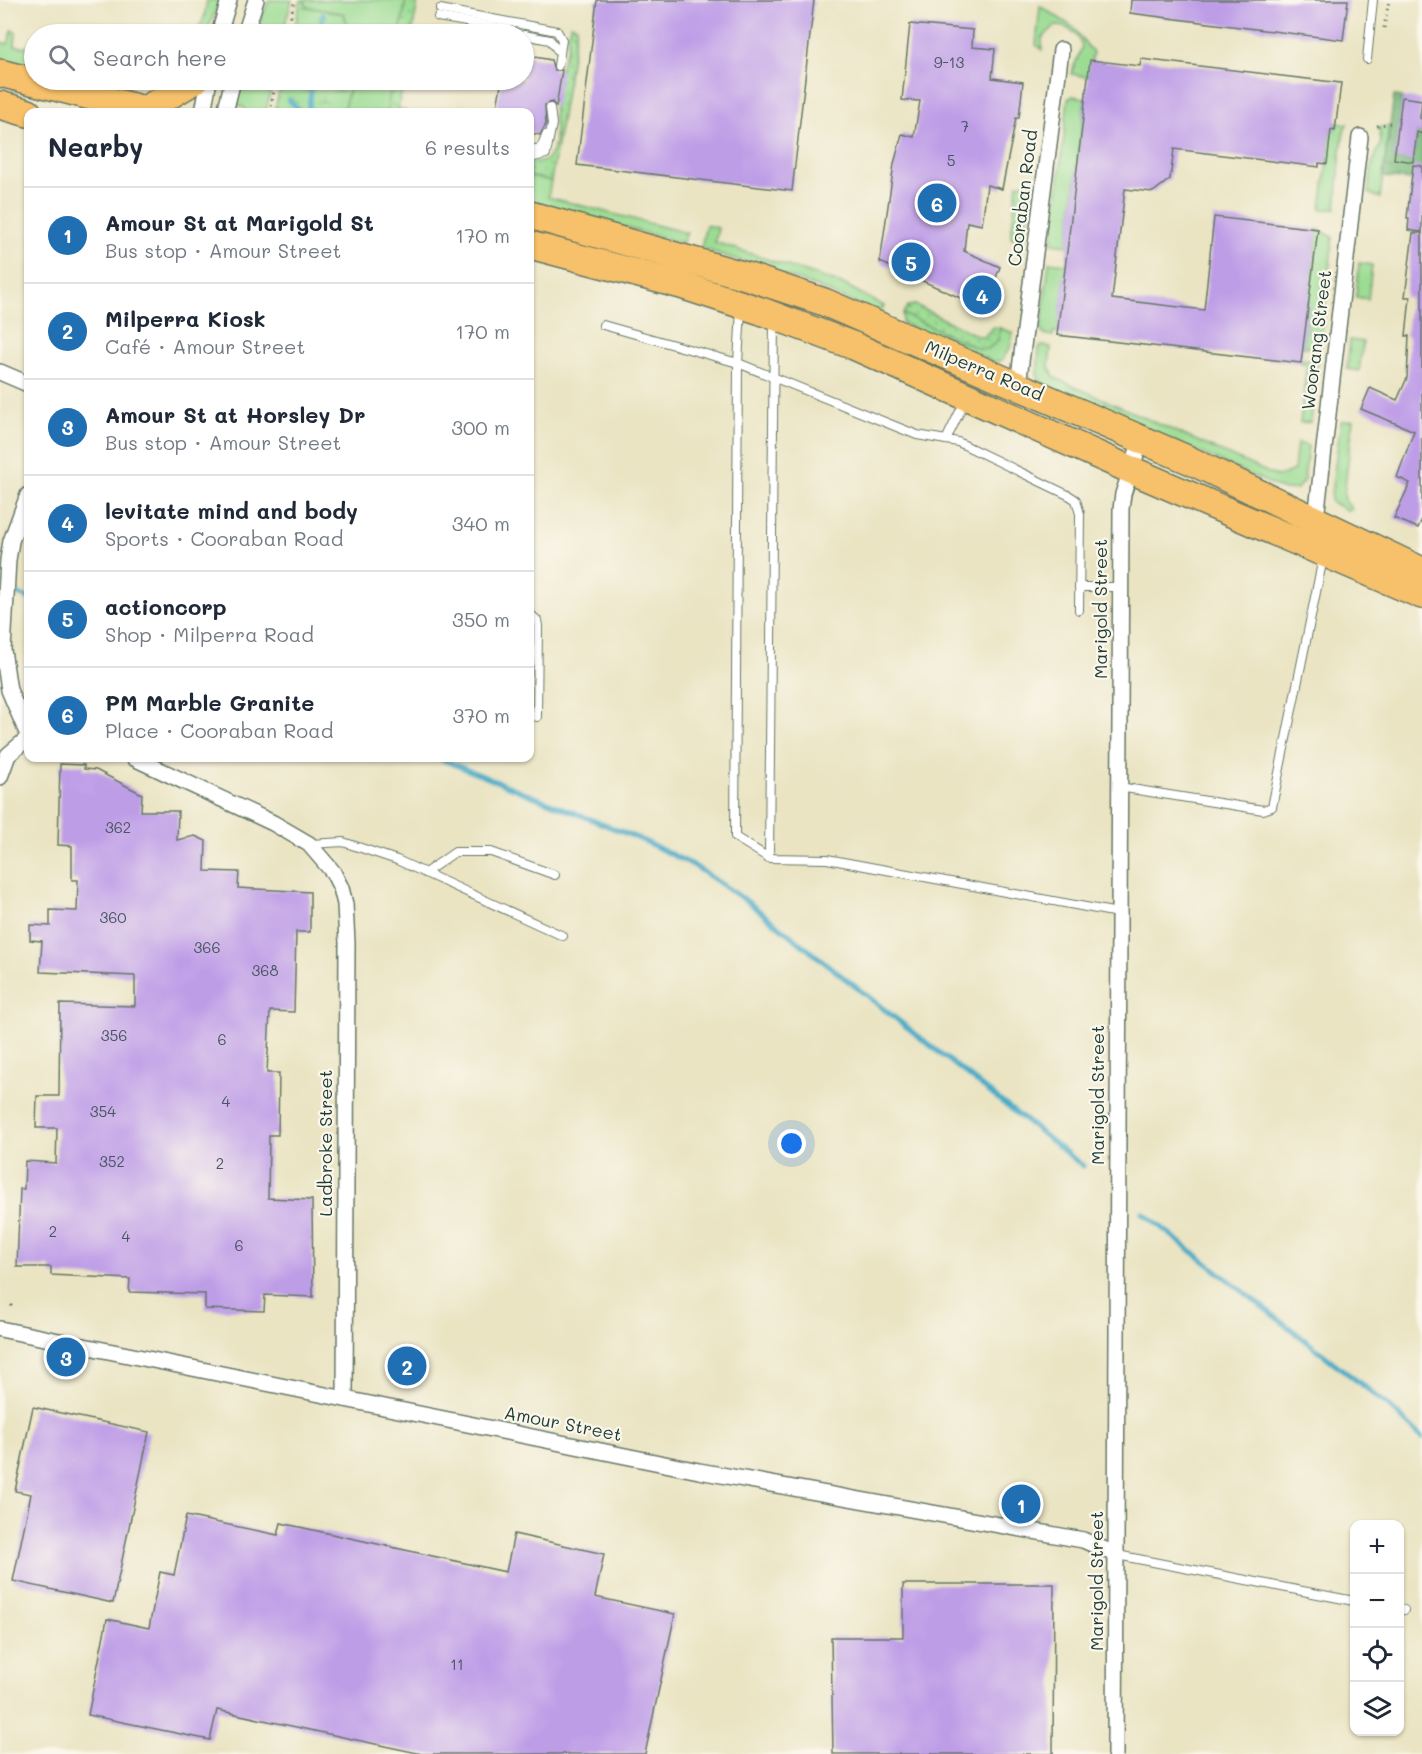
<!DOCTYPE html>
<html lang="en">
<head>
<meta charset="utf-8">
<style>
	:root { --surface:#fff; --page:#f6f6f7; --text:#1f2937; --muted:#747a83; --line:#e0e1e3; --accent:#1f6fb2 }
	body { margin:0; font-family:Mali,sans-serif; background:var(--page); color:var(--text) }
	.controls { position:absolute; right:18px; bottom:18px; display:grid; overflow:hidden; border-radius:12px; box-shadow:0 2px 4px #0004 }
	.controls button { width:54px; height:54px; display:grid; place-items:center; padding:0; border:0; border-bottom:2px solid var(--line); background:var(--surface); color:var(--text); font:30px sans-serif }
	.you { position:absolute; left:792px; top:1144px; width:21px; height:21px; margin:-15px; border:4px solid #fff; border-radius:50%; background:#1a73e8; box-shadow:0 0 0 9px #1a73e833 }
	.badge { display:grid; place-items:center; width:39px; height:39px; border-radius:50%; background:var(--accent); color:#fff; font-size:20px; font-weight:700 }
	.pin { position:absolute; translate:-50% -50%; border:3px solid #fff; box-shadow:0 2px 6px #0006 }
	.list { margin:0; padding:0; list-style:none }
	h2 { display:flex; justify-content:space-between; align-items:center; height:78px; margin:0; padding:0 24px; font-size:26px }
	h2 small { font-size:20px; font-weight:400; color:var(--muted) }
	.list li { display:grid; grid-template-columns:39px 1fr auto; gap:18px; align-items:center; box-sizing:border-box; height:96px; padding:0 24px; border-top:2px solid var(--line) }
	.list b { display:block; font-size:22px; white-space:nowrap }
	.list p { margin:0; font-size:20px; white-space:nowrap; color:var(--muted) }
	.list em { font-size:20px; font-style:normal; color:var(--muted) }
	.icon { flex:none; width:33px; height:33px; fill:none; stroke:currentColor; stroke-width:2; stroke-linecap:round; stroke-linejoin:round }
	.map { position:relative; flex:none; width:1422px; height:1754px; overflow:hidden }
	.search { position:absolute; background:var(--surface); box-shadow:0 2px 4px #0004; left:24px; top:24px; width:510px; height:66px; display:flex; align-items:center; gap:15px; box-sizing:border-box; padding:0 21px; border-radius:33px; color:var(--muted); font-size:22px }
	.panel { position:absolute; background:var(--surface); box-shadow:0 2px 4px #0004; left:24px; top:108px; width:510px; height:654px; border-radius:12px }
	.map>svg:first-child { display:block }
</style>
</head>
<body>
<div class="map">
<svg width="1422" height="1754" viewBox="0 0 1422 1754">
	<defs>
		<pattern id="forest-crowns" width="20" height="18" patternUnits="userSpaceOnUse" patternTransform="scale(1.5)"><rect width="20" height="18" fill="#7cbc7d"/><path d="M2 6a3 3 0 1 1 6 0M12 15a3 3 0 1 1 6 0" fill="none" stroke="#659a67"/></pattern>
		<pattern id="wetland-marsh" width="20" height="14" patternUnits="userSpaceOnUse" patternTransform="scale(1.5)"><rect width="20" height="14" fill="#9bdc93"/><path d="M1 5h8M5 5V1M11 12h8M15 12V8" fill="none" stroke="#7eb479"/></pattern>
		<pattern id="park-dots" width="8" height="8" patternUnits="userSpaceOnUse" patternTransform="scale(1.5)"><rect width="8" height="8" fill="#9bdc93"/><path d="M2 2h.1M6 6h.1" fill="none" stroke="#7eb479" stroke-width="1.8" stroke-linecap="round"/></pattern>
	</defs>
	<rect width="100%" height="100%" fill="#fbf7ec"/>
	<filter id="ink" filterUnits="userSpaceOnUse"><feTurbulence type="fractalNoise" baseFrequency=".0167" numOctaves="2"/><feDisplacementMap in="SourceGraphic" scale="12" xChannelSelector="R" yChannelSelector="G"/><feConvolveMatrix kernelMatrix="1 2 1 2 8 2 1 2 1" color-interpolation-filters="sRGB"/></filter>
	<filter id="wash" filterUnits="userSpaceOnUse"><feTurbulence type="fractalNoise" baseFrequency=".008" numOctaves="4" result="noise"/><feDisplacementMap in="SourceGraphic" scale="24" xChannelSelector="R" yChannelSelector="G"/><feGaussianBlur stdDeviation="1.35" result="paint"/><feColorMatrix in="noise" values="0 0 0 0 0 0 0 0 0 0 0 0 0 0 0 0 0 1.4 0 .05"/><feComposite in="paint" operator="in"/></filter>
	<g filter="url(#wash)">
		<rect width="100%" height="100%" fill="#eae4c3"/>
		<!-- grass -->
		<g fill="#9bdc93" stroke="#5d8c64" stroke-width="1.5">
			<path d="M207,0H220L206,34H195L204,18Z"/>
			<path d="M269,0H292L282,34H255Z"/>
			<path d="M304,0H406L400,34H349L344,14L307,7Z"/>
			<path d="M1040,6L1073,27L1093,53L1088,77L1071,74L1082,47C1078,33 1069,26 1055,26L1042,38V50L1036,45Z"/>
			<path d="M12,30L16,32L15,46L34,48V68L0,62V42L8,44Z"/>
			<path d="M242,80H273L266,112H246L244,107L236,105Z"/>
			<path d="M351,80H392L387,112H343Z"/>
			<path d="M1073,96L1085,98L1068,245L1052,243L1068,99Z"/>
			<path d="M1336,123L1347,124C1340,133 1338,192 1336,208L1321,210L1331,130H1335Z"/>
			<path d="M1389,126L1380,198L1368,193L1372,165L1381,142L1379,128Z"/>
			<path d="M530,176L551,181L548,197L687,233L682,243L530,201Z"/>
			<path d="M1031,181L1025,237L1018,240L1011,237L1017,184Z"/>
			<path d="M706,225L718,228L715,242L845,285L884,306L878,313L804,282L701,248Z"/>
			<path d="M1318,229L1333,237L1320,348L1303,347Z"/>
			<path d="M1049,262L1066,264L1058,332H1053V336L1043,334L1041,330Z"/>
			<path d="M1359,263L1372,265L1368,299L1356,297Z"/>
			<path d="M903,314L979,349L998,340L1000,328L1013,333L1010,348L1002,360L994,362L902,323Z"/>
			<path d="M1350,340L1363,342L1359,371L1347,369Z"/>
			<path d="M1042,346L1051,347L1049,367L1055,378L1278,477L1294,470L1297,443L1308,446L1304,480L1297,489L1284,490L1041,382L1037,375L1039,348Z"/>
			<path d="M1302,359L1318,361L1311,422L1300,423L1307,364L1301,363Z"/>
			<path d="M1353,420L1344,494L1345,501L1352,509L1349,511L1331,502V495L1341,421Z"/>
		</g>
		<!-- forest -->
		<path fill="url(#forest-crowns)" stroke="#4e7c58" stroke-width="1.5" d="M1394,96L1402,97L1394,159L1413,162L1417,132L1422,134V181L1383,177Z"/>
		<!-- wetland -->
		<g fill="url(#wetland-marsh)" stroke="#5d8c64" stroke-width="1.5">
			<path d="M301,0H304L307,7L344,14L349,34H293Z"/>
			<path d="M282,80H351L343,112H274Z"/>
		</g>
		<!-- park -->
		<g fill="url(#park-dots)" stroke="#5d8c64" stroke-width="1.5">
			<path d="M406,0H418L412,34H400Z"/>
			<path d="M570,24L577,26L551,181L530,176V161L543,162C564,148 551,119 554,101C556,90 557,79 560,69C563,56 571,47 567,33L570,31Z"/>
			<path d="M392,80H404L398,109L408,112H387Z"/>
			<path d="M915,305L976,335L983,337L994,327L1000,328L998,340L988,349H979L903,314L908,306Z"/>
		</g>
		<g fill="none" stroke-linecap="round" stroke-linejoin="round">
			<!-- stream -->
			<g stroke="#46aac6" stroke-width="5">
				<path d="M320,34L323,15"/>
				<path d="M289,100L301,112"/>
				<path d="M308,112L313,80"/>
				<path d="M8,590L28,598"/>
				<path d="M438,758L640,839L693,865L748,902L1083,1166"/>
				<path d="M1143,1213L1389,1406L1422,1438"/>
			</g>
		</g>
		<g id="blocks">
			<!-- building -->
			<g fill="#be9de7">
				<path d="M597,0H814L792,191L577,165Z"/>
				<path d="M1131,0H1348L1343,40L1130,13Z"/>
				<path d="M910,24L973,30L972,47L995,49L992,78L1023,82L1019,118H1016L1002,189L987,185L982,225L967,222L964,251L1000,267L992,288L997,297L994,305L983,308L880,262L894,164L902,134L914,137L920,101L902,100Z"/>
				<path d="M524,55L551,60L554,70H562L556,107L552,102L545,105L546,124L540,135L530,133V112H496L502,80H524Z"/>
				<path d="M1141,59L1341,83L1335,131L1331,130L1327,164L1319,163V167L1174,149L1170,179L1153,192L1125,189L1112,299L1204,310L1214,217L1318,229L1301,363L1057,335L1090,60L1140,66Z"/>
				<path d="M1402,97L1422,100L1420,118L1422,119V134L1417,132L1413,162L1394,159Z"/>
				<path d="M1413,165L1422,166V232L1408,230L1409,218H1407Z"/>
				<path d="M1413,233H1422V519L1418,528L1394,518L1410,483L1397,477L1414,431L1361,409L1370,388L1397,400L1407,378L1409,336H1406L1410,297H1405Z"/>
				<path d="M60,764L84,765V769L96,770L142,794L141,811H178L177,840L195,836L206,841L205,871L239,872L238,888L310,892V932H296L294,1012L270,1011L267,1073H279L278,1135H269L268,1198L312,1200L313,1297L265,1295L264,1311L205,1309V1294L129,1292L130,1279L51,1275V1267H17L20,1189H24L25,1161L56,1163L57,1128H36L37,1096H59L60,1004L135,1006V976L40,972L42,941L30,940V925L50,926V910L77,911L78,880H72V846L58,845Z"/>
				<path d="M33,1407L149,1432L113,1603L13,1581L31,1494L15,1491Z"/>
				<path d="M186,1516L278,1535L281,1523L506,1572L514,1534L604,1554L595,1597L675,1614L645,1754H422L217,1710L210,1740L88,1715L107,1619L149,1628L160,1572L174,1575Z"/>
				<path d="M903,1584H1054L1053,1754H833L831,1637H903Z"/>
			</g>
		</g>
	</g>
	<g filter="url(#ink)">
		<use href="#blocks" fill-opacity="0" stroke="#676" stroke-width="1.5"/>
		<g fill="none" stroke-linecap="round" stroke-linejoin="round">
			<defs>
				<g id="lane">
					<path d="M440,9L557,31L562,40L558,66"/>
					<path d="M438,17L506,29L517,34"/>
					<path d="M524,35L550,40L560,53"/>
					<path d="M1367,59L1373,0"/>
					<path d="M530,150L541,148L546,135"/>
					<path d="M530,158L546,154L552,124L550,108"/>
					<path d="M741,309L738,363L735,837L769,858L827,859L1118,913"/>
					<path d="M603,325L738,363L917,435L958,442L1070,496L1076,500L1080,514L1079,610"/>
					<path d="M946,440L965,401"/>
					<path d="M1079,587H1121"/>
					<path d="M530,614L537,620L538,626L537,717L530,714"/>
					<path d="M1119,787L1263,810L1272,807L1323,558"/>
					<path d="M311,844L343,842L397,860L563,936"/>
					<path d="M769,858L774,320"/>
					<path d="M425,873L455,852H491L555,875"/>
					<path d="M1117,1555L1354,1601"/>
					<path d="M1400,1609L1404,1610"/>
				</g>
				<g id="street">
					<path d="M219,34L229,0"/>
					<path d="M245,34L256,0"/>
					<path d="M203,112L209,80"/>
					<path d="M225,112L233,80"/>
					<path d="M0,372L28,384"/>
					<path d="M1018,385L1061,50"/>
					<path d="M28,495L11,541L8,560L3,650L9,690L28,735"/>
					<path d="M1315,527L1360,137"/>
					<path d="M134,758L273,823L309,844L333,872L341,888L345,904L347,943L345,1399"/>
					<path d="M0,777L8,755L28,738"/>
					<path d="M0,1329L699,1471L1083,1540L1117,1555"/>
					<path d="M1115,1754L1121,509L1123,494L1141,440"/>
				</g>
				<g id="highway">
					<path d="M0,73L153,112"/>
					<path d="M0,105L28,113"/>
					<path d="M145,110L195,80"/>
					<path d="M530,215L746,276L824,302L1189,460L1422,571"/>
					<path d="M530,245L681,285L761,311L854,346L1131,470L1422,595"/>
				</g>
			</defs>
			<!-- lane casing -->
			<use href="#lane" stroke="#676" stroke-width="10"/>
			<!-- street casing -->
			<use href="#street" stroke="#676" stroke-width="18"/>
			<!-- highway casing -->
			<use href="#highway" stroke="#676" stroke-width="30"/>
			<!-- path -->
			<g stroke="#676" stroke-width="3" stroke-dasharray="1.5 4.5" stroke-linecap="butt">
				<path d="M1384,28L1389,0"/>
				<path d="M286,34L295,0"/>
				<path d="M270,112L276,80"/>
				<path d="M1377,126L1390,123"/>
				<path d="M11,1305L14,1308"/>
			</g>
			<!-- lane -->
			<use href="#lane" stroke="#fff" stroke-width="8"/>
			<!-- street -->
			<use href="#street" stroke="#fff" stroke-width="15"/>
			<!-- highway -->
			<use href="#highway" stroke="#f6c16b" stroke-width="27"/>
		</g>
	</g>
	<g text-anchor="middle" stroke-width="4.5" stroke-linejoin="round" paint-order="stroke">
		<!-- number labels -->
		<g font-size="15" fill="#475561">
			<text x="949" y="68">9-13</text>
			<text x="965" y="132">7</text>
			<text x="951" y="166">5</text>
			<text x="118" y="833">362</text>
			<text x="113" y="923">360</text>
			<text x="207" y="953">366</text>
			<text x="265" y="976">368</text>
			<text x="114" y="1041">356</text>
			<text x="222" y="1045">6</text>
			<text x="226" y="1107">4</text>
			<text x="103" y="1117">354</text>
			<text x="112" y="1167">352</text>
			<text x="220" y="1169">2</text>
			<text x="53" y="1237">2</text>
			<text x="126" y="1242">4</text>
			<text x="239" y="1251">6</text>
			<text x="457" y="1670">11</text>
		</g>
		<!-- street labels -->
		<g font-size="18" fill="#1f3d34" stroke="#fbf7ec">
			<text transform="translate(1023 198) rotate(-83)" y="6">Cooraban Road</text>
			<text transform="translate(1317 340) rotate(-83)" y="6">Woorang Street</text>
			<text transform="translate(984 371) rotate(23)" y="6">Milperra Road</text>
			<text transform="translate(1101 609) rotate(-90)" y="6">Marigold Street</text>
			<text transform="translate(1098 1095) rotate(-90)" y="6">Marigold Street</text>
			<text transform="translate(326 1143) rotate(-90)" y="6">Ladbroke Street</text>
			<text transform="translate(563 1424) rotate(11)" y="6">Amour Street</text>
			<text transform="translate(1097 1581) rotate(-90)" y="6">Marigold Street</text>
		</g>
	</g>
</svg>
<div class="controls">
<button>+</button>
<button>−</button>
<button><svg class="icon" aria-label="locate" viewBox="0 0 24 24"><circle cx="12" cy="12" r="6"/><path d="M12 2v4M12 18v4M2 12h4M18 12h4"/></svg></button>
<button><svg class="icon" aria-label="layers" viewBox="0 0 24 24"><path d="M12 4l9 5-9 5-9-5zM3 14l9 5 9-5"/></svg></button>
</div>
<div class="you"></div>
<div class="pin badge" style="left:1021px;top:1504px">1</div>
<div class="pin badge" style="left:407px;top:1366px">2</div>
<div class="pin badge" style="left:66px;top:1357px">3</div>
<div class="pin badge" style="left:982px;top:295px">4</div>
<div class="pin badge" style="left:911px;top:262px">5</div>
<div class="pin badge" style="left:937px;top:203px">6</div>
<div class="search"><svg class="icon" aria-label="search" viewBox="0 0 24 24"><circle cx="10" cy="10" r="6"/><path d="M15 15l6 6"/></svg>Search here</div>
<section class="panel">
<h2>Nearby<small>6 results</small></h2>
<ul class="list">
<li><span class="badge">1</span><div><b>Amour St at Marigold St</b><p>Bus stop · Amour Street</p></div><em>170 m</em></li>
<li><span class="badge">2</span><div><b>Milperra Kiosk</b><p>Café · Amour Street</p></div><em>170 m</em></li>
<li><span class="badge">3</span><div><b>Amour St at Horsley Dr</b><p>Bus stop · Amour Street</p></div><em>300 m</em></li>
<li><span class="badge">4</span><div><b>levitate mind and body</b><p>Sports · Cooraban Road</p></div><em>340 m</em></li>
<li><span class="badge">5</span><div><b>actioncorp</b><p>Shop · Milperra Road</p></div><em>350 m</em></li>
<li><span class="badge">6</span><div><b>PM Marble Granite</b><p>Place · Cooraban Road</p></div><em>370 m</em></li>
</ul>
</section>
</div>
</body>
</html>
